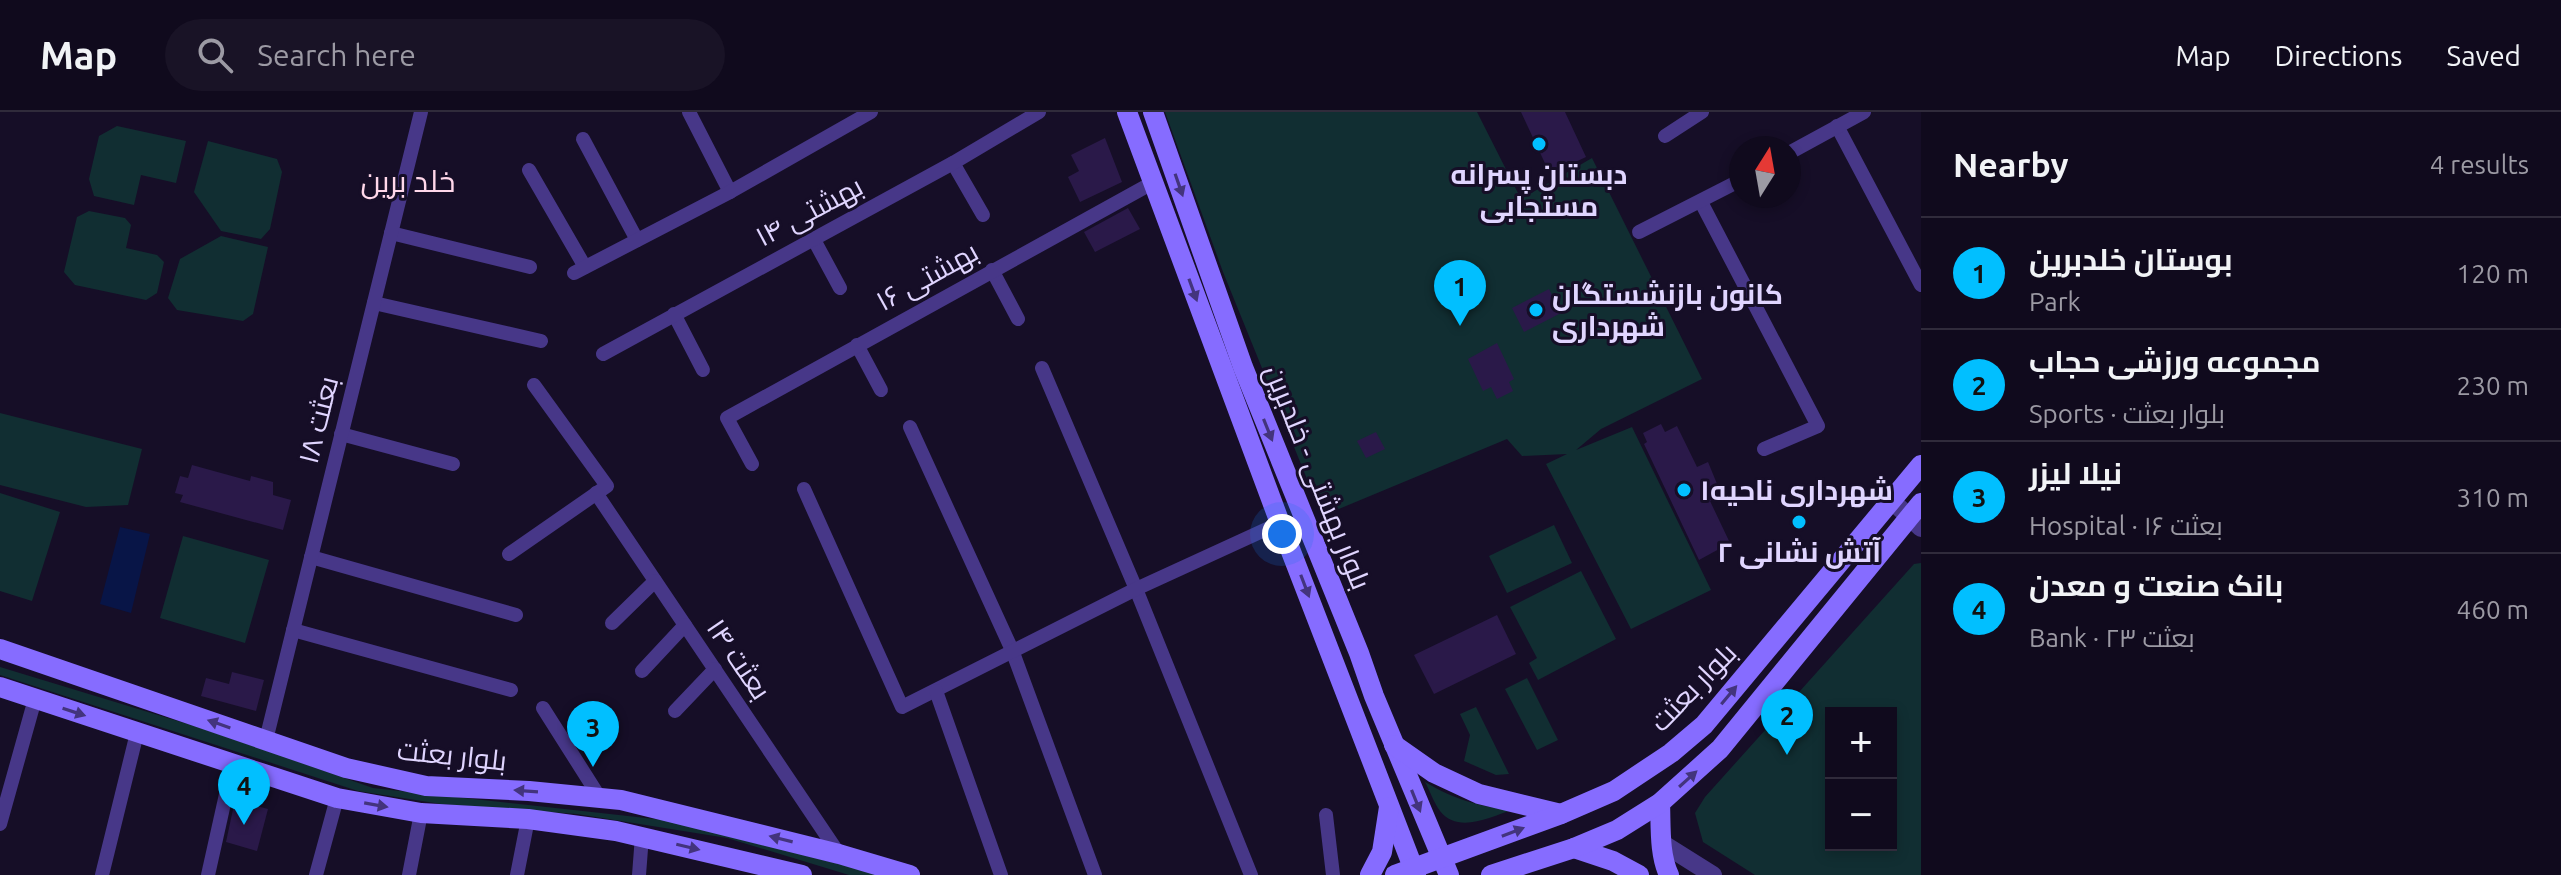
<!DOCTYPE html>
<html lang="en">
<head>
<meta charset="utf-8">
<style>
	:root { --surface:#100a1d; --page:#191326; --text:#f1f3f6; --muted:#9c9aa4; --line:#302b3b; --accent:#01bfff }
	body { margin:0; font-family:Ubuntu,Cairo,sans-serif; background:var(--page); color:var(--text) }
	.controls { position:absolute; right:24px; bottom:24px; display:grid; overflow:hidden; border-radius:0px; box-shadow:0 4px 12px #0003 }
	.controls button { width:72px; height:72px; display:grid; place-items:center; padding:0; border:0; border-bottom:2px solid var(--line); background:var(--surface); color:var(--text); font:40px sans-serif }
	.compass { position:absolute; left:1729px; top:24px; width:72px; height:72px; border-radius:50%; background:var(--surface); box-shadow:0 4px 12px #0003; rotate:11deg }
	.you { position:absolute; left:1282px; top:422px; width:28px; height:28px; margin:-20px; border:6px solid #fff; border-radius:50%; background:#1a73e8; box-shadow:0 0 0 12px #1a73e833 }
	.badge { display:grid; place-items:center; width:52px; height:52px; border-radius:50%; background:var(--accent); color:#111; font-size:26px; font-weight:700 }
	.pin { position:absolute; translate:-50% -66px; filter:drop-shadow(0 2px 4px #0008) }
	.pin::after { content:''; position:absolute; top:42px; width:28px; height:24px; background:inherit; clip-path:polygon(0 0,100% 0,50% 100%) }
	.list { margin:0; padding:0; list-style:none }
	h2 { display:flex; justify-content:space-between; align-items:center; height:104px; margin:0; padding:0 32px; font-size:34px }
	h2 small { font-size:26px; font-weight:400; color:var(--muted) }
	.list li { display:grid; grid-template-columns:52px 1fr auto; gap:24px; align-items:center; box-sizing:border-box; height:112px; padding:0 32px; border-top:2px solid var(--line) }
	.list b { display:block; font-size:30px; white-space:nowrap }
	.list p { margin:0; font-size:26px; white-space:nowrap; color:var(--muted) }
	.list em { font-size:26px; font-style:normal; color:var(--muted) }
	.icon { flex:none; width:44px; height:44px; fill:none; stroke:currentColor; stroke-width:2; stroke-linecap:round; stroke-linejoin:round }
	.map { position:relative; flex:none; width:1921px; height:763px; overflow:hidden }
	header { display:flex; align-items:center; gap:48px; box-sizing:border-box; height:112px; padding:0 40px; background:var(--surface); border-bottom:2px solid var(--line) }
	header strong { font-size:38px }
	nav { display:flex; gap:44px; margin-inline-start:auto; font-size:28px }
	.search { width:560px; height:72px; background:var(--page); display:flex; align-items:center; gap:20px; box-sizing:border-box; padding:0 28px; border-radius:44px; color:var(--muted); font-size:30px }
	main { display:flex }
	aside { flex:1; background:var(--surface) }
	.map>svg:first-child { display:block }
</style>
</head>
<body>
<header>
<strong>Map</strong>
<div class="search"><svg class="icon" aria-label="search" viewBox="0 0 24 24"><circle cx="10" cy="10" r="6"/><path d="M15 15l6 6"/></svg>Search here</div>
<nav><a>Map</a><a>Directions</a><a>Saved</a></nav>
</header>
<main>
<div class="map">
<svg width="1921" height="763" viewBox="0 0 1921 763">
	<rect width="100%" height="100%" fill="#160e27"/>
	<!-- green -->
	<g fill="#112e32" fill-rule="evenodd">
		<path d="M1165,0H1477L1521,87L1592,46L1702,267L1601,317L1576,338L1632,315L1711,478L1631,517L1546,352L1567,342L1522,344L1507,327L1322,404L1223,160Z"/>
		<path d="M117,14L186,29L176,71L141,63L134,93L94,84L89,67L99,24Z"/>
		<path d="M208,29L277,47L282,60L270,117L261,127L221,119L194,80Z"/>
		<path d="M89,99L125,106L131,113L126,136L157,143L164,150L157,181L146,188L75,173L64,160L77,105Z"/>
		<path d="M221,124L268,135L253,202L243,209L177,198L168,186L180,147Z"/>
		<path d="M0,301L142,337L128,393L86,395L0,373Z"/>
		<path d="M0,381L60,400L32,489L0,479Z"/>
		<path d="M1554,413L1572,451L1507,481L1489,444Z"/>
		<path d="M183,424L269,448L245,531L160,506Z"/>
		<path d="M1921,451V763H1755L1703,730L1695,701L1705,685L1914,452ZM1831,601H1891V733H1831Z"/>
		<path d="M1581,459L1616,527L1538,568L1529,551L1537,546L1510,495Z"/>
		<path d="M0,555L204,617L373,676L664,708L882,763H849L727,726L577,702L441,692L358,679L0,563Z"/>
		<path d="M1527,566L1558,628L1537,638L1505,577Z"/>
		<path d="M1476,595L1509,662L1496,663L1464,649L1470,623L1460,602Z"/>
		<path d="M1425,670C1454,687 1479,695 1512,698C1490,705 1458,722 1440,699C1434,691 1430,679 1425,670Z"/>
	</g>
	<!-- water -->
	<path fill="#081547" d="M120,415L150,422L131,501L100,492Z"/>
	<!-- building -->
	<g fill="#2a1949">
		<path d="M1521,0H1565L1586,45L1550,62Z"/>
		<path d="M1105,26L1122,70L1080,90L1068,65L1079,59L1071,43Z"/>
		<path d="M1128,96L1140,117L1095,140L1084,120Z"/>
		<path d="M1549,177L1561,201L1524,220L1512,196Z"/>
		<path d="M1497,231L1514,267L1509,270L1513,279L1497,287L1491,275L1483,279L1468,247Z"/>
		<path d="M1661,312L1665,320L1677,314L1697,355L1708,350L1722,384L1710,389L1730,431L1699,448L1644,332L1647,330L1643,321Z"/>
		<path d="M1376,320L1385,337L1366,346L1357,329Z"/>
		<path d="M192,353L250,369L251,364L273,370V383L291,388L283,418L180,390L183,383L175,381L180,364L188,366Z"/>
		<path d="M1497,503L1516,542L1434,582L1414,543Z"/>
		<path d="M232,560L264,568L256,599L201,584L206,566L229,572Z"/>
		<path d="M235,688L268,697L257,739L226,730Z"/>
	</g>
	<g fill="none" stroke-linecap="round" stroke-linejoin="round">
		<!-- minor -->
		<g stroke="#473788" stroke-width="14">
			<path d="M689,0L730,80"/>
			<path d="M1837,14L1921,173"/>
			<path d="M1665,24L1702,0"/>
			<path d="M583,27L637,128"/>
			<path d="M1789,41L1864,0"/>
			<path d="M953,51L983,103"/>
			<path d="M529,58L585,155"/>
			<path d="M1701,90L1818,314L1764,337"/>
			<path d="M1639,120L1741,68"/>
			<path d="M391,121L530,155"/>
			<path d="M813,126L840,176"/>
			<path d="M992,158L1018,207"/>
			<path d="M574,161L730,80L871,0"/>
			<path d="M374,191L541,229"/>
			<path d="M674,202L703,258"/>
			<path d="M857,233L881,278"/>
			<path d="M603,242L953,51L1039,0"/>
			<path d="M1042,256L1136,477L1251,763"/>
			<path d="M910,315L1012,538L1095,763"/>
			<path d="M341,322L453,352"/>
			<path d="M752,352L727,306L1154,70"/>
			<path d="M804,377L902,595L1136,477L1280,411"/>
			<path d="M596,381L839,742"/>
			<path d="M509,442L607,374L534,273"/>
			<path d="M311,445L516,503"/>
			<path d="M612,511L655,469"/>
			<path d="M293,518L511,578"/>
			<path d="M642,559L685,513"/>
			<path d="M936,579L1001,763"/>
			<path d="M543,596L600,686"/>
			<path d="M675,599L715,557"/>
			<path d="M266,628L421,0"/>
			<path d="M1326,703L1333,763"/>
			<path d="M0,712L35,587"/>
			<path d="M102,763L137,621"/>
			<path d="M208,763L233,651"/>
			<path d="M316,763L337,686"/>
			<path d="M409,763L421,701"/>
			<path d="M517,763L528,707"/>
			<path d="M639,763L642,724"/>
		</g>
		<!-- tertiary -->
		<g stroke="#473788" stroke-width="18">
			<path d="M1891,388L1921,416"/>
			<path d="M1662,731L1713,763"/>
		</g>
		<!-- secondary -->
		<g stroke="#866cff" stroke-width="20">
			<path d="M1127,0L1280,411L1416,763"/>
			<path d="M1153,0L1243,255L1359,541L1374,584L1449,763"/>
			<path d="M0,537L346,656L426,674L529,679L621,688L839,742L910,763"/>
			<path d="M0,575L337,686L421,701L528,707L616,719L802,763"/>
			<path d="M1394,633L1434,661L1479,682L1561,702"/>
			<path d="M1660,691C1661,714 1659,742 1669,763"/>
			<path d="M1574,736L1613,749L1639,763"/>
			<path d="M1370,763L1382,740L1389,695"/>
			<path d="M1395,763L1561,702L1614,679L1671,641L1704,613L1921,353"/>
			<path d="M1491,763L1574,736L1617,718L1660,691L1720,637L1921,391"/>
		</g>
	</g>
	<!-- one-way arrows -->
	<defs><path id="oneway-solid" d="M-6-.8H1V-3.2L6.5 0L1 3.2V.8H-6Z" transform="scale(2)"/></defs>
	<g fill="#43347d">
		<use href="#oneway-solid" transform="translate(1179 73) rotate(71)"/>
		<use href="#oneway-solid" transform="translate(1193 178) rotate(70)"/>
		<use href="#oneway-solid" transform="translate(1268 318) rotate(68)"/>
		<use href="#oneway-solid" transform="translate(1305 474) rotate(69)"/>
		<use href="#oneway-solid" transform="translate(1729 583) rotate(-50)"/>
		<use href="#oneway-solid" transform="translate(74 600) rotate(18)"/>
		<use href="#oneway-solid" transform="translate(219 612) rotate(-161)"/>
		<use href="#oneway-solid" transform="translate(1688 667) rotate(-42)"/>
		<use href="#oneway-solid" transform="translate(526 679) rotate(-176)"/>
		<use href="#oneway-solid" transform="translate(1416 689) rotate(68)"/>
		<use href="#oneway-solid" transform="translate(376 693) rotate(10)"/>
		<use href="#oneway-solid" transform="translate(1513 720) rotate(-21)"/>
		<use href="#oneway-solid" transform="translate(781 727) rotate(-166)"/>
		<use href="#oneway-solid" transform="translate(688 735) rotate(13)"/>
	</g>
	<!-- markers -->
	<g fill="#01bfff" stroke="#160e27" stroke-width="3">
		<circle cx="1539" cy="32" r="8"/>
		<circle cx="1536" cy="198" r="8"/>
		<circle cx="1684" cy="378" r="8"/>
		<circle cx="1799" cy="410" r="8"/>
	</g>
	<g text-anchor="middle" stroke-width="6" stroke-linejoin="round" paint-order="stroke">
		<!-- poi labels -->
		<g font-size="28" font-weight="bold" fill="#e0d5ff" stroke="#160e27">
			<text x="1539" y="72">دبستان پسرانه<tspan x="1539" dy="32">مستجابی</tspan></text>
			<text x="1552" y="192" text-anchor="start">کانون بازنشستگان<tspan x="1552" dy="32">شهرداری</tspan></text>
			<text x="1700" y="388" text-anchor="start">شهرداری ناحیه۱</text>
			<text x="1799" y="450">آتش نشانی ۲</text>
		</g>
		<!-- street labels -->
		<g font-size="28" fill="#e0d5ff" stroke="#160e27">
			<text transform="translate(809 99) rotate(-28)" y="10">۱۴ بهشتی</text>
			<text transform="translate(927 164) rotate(-29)" y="10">۱۶ بهشتی</text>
			<text transform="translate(318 308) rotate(-76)" y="10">بعثت ۱۸</text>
			<text transform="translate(1318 365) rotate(68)" y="10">بلوار بهشتی - خلدبرین</text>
			<text transform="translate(739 547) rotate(56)" y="10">بعثت ۱۴</text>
			<text transform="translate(1693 575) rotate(-46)" y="10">بلوار بعثت</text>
			<text transform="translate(452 643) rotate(6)" y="10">بلوار بعثت</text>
		</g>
		<!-- neighbourhood labels -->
		<g font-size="30" fill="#ffd7ea" stroke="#160e27">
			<text x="408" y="80">خلد برین</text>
		</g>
	</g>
</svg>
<div class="controls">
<button>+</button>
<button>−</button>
</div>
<svg class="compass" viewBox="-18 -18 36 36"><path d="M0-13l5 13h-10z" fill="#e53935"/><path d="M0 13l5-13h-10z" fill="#9c9aa4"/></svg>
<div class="you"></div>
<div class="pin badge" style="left:1460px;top:214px">1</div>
<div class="pin badge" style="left:1787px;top:643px">2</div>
<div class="pin badge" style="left:593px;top:655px">3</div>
<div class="pin badge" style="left:244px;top:713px">4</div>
</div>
<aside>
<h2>Nearby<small>4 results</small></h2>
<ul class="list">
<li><span class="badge">1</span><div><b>بوستان خلدبرین</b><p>Park</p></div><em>120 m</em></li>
<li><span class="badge">2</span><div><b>مجموعه ورزشی حجاب</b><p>Sports · بلوار بعثت</p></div><em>230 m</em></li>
<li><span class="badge">3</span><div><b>نیلا لیزر</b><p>Hospital · بعثت ۱۶</p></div><em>310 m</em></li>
<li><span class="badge">4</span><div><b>بانک صنعت و معدن</b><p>Bank · ۲۳ بعثت</p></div><em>460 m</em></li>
</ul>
</aside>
</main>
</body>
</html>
